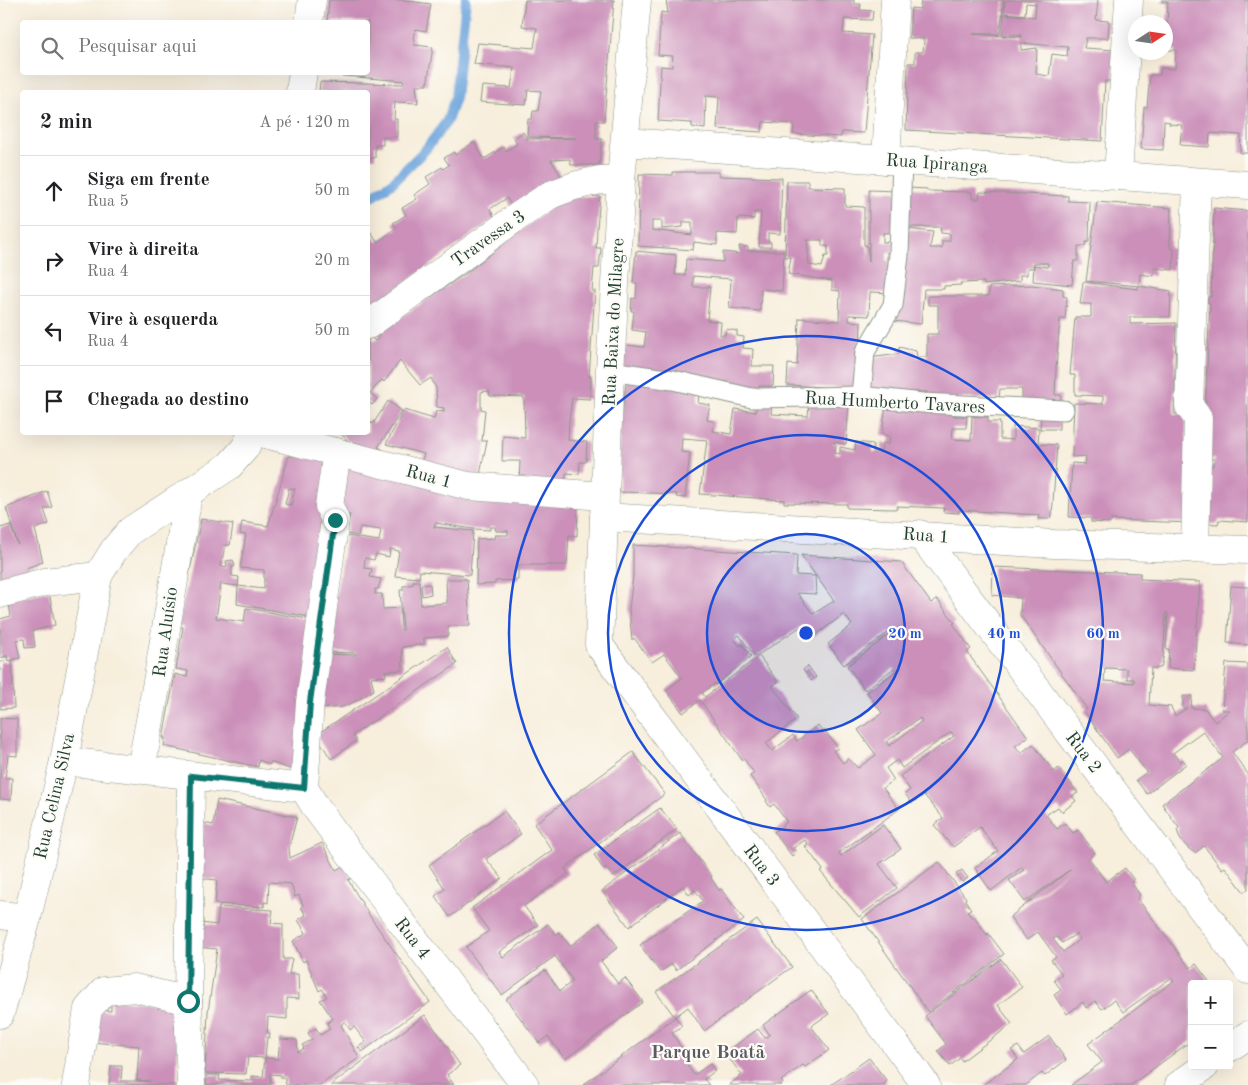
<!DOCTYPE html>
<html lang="pt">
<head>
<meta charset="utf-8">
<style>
	:root { --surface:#fff; --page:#f6f6f6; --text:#202124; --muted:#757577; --line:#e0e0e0 }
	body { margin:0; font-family:"Old Standard TT",serif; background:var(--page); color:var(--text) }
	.controls { position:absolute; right:15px; bottom:15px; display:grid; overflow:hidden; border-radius:5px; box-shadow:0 5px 20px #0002 }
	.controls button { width:45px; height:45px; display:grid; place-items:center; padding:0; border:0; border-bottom:1px solid var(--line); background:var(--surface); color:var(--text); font:25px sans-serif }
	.compass { position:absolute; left:1128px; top:15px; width:45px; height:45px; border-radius:50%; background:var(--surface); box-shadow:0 5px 20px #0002; rotate:78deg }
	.stop { position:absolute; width:15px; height:15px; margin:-11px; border:4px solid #0f766e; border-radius:50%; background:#fff }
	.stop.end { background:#0f766e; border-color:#fff; box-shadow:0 1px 5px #0008 }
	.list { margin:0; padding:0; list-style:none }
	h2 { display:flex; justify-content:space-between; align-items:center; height:65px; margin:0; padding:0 20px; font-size:21px }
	h2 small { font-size:16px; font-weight:400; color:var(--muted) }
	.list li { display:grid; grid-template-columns:32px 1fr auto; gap:15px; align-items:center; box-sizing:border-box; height:70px; padding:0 20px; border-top:1px solid var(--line) }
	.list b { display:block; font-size:19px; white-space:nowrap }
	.list p { margin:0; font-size:16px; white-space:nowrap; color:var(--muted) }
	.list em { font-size:16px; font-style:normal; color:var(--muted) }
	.icon { flex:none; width:28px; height:28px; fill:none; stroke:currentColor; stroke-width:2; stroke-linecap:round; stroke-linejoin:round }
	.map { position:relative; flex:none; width:1248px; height:1085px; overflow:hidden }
	.search { position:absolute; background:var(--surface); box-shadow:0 5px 20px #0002; left:20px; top:20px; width:350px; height:55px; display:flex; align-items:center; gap:12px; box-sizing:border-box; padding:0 18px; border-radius:5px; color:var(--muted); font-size:19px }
	.panel { position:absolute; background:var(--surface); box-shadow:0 5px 20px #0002; left:20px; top:90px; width:350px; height:345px; border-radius:5px }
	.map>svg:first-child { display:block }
</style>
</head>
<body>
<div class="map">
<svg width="1248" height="1085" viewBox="0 0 1248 1085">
	<rect width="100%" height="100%" fill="#fdfcf7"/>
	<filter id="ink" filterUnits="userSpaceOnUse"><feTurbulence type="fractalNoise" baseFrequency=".02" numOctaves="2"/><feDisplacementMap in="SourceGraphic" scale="10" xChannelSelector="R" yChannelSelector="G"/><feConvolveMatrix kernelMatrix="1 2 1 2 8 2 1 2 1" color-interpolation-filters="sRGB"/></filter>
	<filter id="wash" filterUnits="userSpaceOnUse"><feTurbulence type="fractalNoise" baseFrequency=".0096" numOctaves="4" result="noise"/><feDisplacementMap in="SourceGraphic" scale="20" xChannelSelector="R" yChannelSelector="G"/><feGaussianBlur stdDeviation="1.12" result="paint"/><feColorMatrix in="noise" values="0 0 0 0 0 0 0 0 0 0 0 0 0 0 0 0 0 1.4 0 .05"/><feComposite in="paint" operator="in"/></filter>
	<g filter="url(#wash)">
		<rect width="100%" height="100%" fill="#f7eedc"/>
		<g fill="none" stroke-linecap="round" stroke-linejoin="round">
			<!-- stream -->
			<path stroke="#70a6dd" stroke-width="10" d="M368,199L392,183L426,149L447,121L455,98L466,0"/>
		</g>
		<g id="blocks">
			<!-- building -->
			<g fill="#cb8fb9" fill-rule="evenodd">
				<path d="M329,0H401L431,4L426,31L415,29L413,39H415L414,45L433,47L427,85H416L418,103L395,102L394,119H397V137H383V145H375V158H368V92H319L320,82L403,84L404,81L320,74L368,72V22H327Z"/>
				<path d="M525,0H614L604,121H596V139H602L599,165H571L570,159L551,160L561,176L512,208L507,198L490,209L495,218L368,310V233L370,231L377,242L397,228L393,223L406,215L402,208L417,199L414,195L430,184L426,177L442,167L443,169L449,165L444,158L454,152L455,155L474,142L484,159L504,147L506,151L517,144L514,138L523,132L527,139L576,138L527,137L528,119H532L533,111H538L541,91L528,90L526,105L480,102L482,86L511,88L514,68L474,64L478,43L534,48L537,28L522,26Z"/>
				<path d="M666,0H854V4H861L860,10L873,11L872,20L844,19V25L843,33L872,35L864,133L842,132L841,137L793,134L794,124L763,122L762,132L717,129L719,97L706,96L705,129L692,127V123L658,121L661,66L672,67L673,56L658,55L661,12L668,13Z"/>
				<path d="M921,0H1004L1000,34H973L1022,37V35H1002L1004,14L1035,17L1036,4L1026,3L1025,15L1004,13L1005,0H1098L1096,20L1109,21L1108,38H1086L1084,48L1115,50L1113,81H1105L1102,141L906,130L908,63H915V52H923L924,39L909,38L911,8L920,9ZM1021,43L1068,47L1067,56L1052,54L1049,76L1036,74L1037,48L1021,50Z"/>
				<path d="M1162,0H1248V153H1240L1241,135L1210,133L1209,147L1180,145L1182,125L1169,124L1170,122L1164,121L1163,150L1141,149L1144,107H1147L1150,75H1160L1161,68L1175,69L1176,50H1166L1168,2H1162Z"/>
				<path d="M673,172H719V176L782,178L780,234L768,233V241L771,242V247H759L761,212H754V219L738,218L737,234L717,233V245L694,242L693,250L638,246L639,174L673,175ZM652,221H662V229L683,227V222H692V235L652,230Z"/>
				<path d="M787,181H808V187L845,188V206L864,207V245L867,246L869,261V190L897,191V232L883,233V242H896L893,252H887V261H893L892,293L870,292L869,316L849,315V321L861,322L859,389L787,385L788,364L797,365L799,318L839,321L840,291L832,290V281L788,274L791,257H785ZM807,240H822V246H828V256H825L822,267L809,265Z"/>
				<path d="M909,188L927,189V191L972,192V199H979L980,192L1068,196V201L1090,202L1089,242H1086L1085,246H1078V261H1074L1072,285L1033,281L1034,265L1048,267V263H1033L1034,268H1027V275H1020V281L984,285V282L960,283L961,285L944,286V289H924L921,324L894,321L908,229L933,232L930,248H942V241H950V234L941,233L940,227H908Z"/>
				<path d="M600,196L597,228L596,248H601L599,268H594L592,291H595L589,377H591L590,399L572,398L569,420L568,440L587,442L586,462H580L579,474L566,473L565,484L519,481L520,461H502L503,436L525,438L524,397L492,396H490L489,391L481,392V409L485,410L482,441H487L479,479L418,470L424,454L386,444L404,410L434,419L436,411L444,412V408L437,407L436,388L431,378L420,385L400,361L384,382L382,380L370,393L377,399L372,405L368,402V341L371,337L375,341L380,337L375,331L397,320L466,273L564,197Z"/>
				<path d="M1097,202L1171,208L1170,248L1174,249L1173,270L1154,268V276L1140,274L1139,286L1086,281Z"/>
				<path d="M1214,208L1248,211V522L1219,520L1218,524L1198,523L1201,465L1213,466L1214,459H1200L1205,412L1210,303L1207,302L1208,297H1211Z"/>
				<path d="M739,246L748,247V251H784L782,291L761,289L760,311L729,308L731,279L693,276V287H710L707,320L721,322L720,335H725L726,329L737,331V336L744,337L743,348L753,349L752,366H774L773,386H759V390L726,388L727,382L720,381L719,387L712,386L713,379L622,369L626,345L644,347L646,332L632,330L634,311H631L632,298L636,299L637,283H633L636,251L676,255L675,275H685L686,259L723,262V252L741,254Z"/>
				<path d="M1083,282L1138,289V286L1171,291L1170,317H1130V324L1176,323L1174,414L1185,413L1192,523L1111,520V523L1091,522V518L1069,517L1072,463L1085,464L1086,456L1072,457L1074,403L1103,404V396L1075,395V375H1070L1075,317H1091V304H1080Z"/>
				<path d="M1032,285L1063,289V296L1067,297L1065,319H1060L1056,368L1055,395H1061L1060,409L1022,408V389H1000L999,399L927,398V392L871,391L869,358L899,354V347L916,351L917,357H927V334H938V305H928V296H989V287Z"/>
				<path d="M627,375L700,387L698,403L710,405L707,420L714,421L713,431L731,434L735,409L756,412V404L772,403L771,414L808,416L809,402L849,404L846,444L833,442L836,445L835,453L840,454V447L855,450L856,442L873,444V452H881L882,443L889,444L890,436L882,435L886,405L954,412V416H967L966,428H953L952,439L971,440L972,416L988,417V422H1000V439L1013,440V426L1039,428L1038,444L1057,445L1052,516L1049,519H1038L1039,515L959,510V513L943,512L944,508L897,506V509L847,508V504L784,503V500L700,494L707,440L682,438L681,452L690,453L685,498L676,497L677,494L619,492L620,433Z"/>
				<path d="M388,401L402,411L378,447L383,450L381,452L353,446L339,432H368V419L373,424Z"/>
				<path d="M1041,413L1059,414V429H1040Z"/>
				<path d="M289,456L334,460L309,617L237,604L238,586L221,584L216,618L244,622L246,608L313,620L295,771L270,762V765L259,760L258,767L164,746L165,738H163L175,674L187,677L188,671L176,669L183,627H178L201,519L233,524L230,545H225L221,566L227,567L226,561L233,560L235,566L232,567V576L239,577L238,586L264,589V570L240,568L246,535L240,534L242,522L268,526ZM289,488L295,489L291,505L285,504Z"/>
				<path d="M339,462L578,505L577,536L569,535L567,565H518V580L495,581V584L476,585L477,539L496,538L495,535H508V531H496L495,527H490V530L473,529L435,523L434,527L473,531L470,575L420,571L419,578L395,576L399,551L390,549L389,557L376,554L374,560L365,558L364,568L372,569L370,577L381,579L378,589H375V594H382L383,609L400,608L401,630H403L400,590H403V586L414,584L413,581H419L421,605L447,603L446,579H467L470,626H448V636L424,638V644L402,647L403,670L385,671L386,676L371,677L374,690L354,702L343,707L317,709L326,654L356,655V653L326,652L346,536L379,541L381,530L360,527L358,536L346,534L350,515L337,513Z"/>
				<path d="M47,491L52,507L44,509L49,524L35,529L43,562L26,568L28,572L0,582V528L10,525L18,545L6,508Z"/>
				<path d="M633,545L797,555L796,575L815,576L816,594L797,593L813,614L834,601L801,555L901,562L931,603L937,599L955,623L953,624L971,649L967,652L1028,737L1015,746L1021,753L1033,744L1054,772L1059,768L1078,793L1072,796L1076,801L1062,812L1058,807L1046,815L1057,829L1065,823L1073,833L1078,830L1095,853L1089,858L1106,882L1125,868L1134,880L1131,882L1140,895L1137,898L1190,968L1196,964L1211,984H1192L1191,1041L1131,1085H1071L1102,1062L1088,1044L1174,981L1171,978L1123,1012L1114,1000L1102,1009L1095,1001L1086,1008L1083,1002L1067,1014L1054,995L1061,990L1054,980L1062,974L1051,960L1056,957L1038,932L1027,940L1010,917L1071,869L1025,902L1009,880L1024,870L1022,867L991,891L975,868L998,851L980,827L953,847L934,825L943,818L930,802L924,795L912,803L905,794L910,790L900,776L954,736L951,732L902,768L897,760L886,768L894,780L883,788L899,809L839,853L841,856L883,825L901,849L879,864L897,888L859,917L820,871L823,870L805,846L808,844L805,840L793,848L796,852L792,856L774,832L787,822L774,804L770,807L766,801L767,800L750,776L754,773L744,759L742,760L700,700L683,713L666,690L682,678L664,654L652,662L634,638L632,640L629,609L633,576ZM844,614L852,625L828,644L844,665L889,632L890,634L847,666L865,690L894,668L896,671L867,692L882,713L858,730L876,755L858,768L848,759L843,763L833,751L838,748L824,730L822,731L818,725L797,741L793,735L772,751L766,743L797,719L772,686L778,682L759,656L705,697L702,693L715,683L716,685L751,656L742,644L740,646L734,639L739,635L755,657L803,625L812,638ZM920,718L922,721L889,746L886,742ZM1076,934L1080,939L1063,952L1053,939L1057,937L1062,943Z"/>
				<path d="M993,567L1140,573V579L1200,582L1194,670L1168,668L1169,649H1166L1168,613H1166L1163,659L1161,668H1151L1149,705L1171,707L1175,716L1187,708H1183V696H1192L1191,708L1205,709L1215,722L1230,710H1222L1226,663L1248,664V740L1232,752L1248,774V889L1244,892L1225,867L1222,869L1204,846L1195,853L1189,849L1180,839L1177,830L1179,828L1162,804L1223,758L1203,731L1173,753L1180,762L1182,759L1186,764L1147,794L1136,780L1147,772L1129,749L1117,758L1084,711L1087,709L1020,615L1021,598L992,595ZM1105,668L1127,669V679H1134V683L1104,681Z"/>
				<path d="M430,584L431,594L422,596L421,585Z"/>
				<path d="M1231,586L1248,587V645L1227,643Z"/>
				<path d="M49,591L55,625L33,631L35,647L25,648L24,639L16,640L20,658L8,661L7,656L0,658V619L11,616L8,600Z"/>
				<path d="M447,647L457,664L353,735L356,741L331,759L316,735Z"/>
				<path d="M12,661L14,708L0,709V662Z"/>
				<path d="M808,666L816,677L811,681L803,670Z"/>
				<path d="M0,718L17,719V756L8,755L5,778H12L11,800L0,799Z"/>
				<path d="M633,752L665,794L565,868L568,874L524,906L538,925L499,952L503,957L548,924L556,935L559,932L570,946L600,923L618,947L601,961L618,984L625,978L643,1002L565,1059L548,1036L539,1043L506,999L545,970L560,991L573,981L555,956L502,995L466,947L489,931L472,908L552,850L534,824Z"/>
				<path d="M217,800L297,817L289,847L290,858L322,843L336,870L345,865L351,878L348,880L371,918L430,1002L362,1052L358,1047L366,1042L354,1027L350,1030L345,1021L341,1025L359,1058L320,1085H286L285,1078H281V1075L270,1074L271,1085H206V1075H220L219,1080L252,1081V1076L263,1077L265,1058L278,1059L280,1039L297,1040L298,1052L304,1048L302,1045L312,1040L308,1033L316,1028L320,1035L330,1029L327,1023L333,1019L320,1000L327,997L322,989L319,991L306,960L303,962L293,941L306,933L298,920L306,915L301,907L303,905L299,895L295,897L291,884L269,882L268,903L264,902V907L215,904L217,880L199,878L204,823L213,825Z"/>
				<path d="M660,808L677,829L613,877L606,868L604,870L594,855Z"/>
				<path d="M504,811L521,834L486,859L502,878L450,917L435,896L445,889L429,865Z"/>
				<path d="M680,833L712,877L711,878L719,890L721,889L744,920L676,970L672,964L660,972L640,945L703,901L695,890L689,895L683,886L629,927L602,891Z"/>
				<path d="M939,862L966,898L965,900L971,909L967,911L972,918L974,916L987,935L988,933L1004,954L928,1012L862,919Z"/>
				<path d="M962,870L968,878L962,882L956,874Z"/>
				<path d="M219,907L273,910L271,923L283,924V959H292L289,974H298L299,999L287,998V1019L268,1017L267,1033H270L269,1038L267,1037L265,1058L248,1057L246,1074L205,1073L208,1012L217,949L197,947L199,923L217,925Z"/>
				<path d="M757,920L792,967L704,1031L688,1007L675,1017L682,1026L672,1033L689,1060L686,1063L694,1075L710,1064L715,1071L704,1079L709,1085H583L675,1017L656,992Z"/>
				<path d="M1001,959L1022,987L998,1005L1012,1024L962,1061L960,1058L950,1066L938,1051L946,1044L925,1016Z"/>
				<path d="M811,990L829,1014L811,1026L829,1050L805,1067L803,1065L781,1081L783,1083L781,1085H729L742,1075L725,1053L758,1029L765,1038L770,1035L763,1025Z"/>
				<path d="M111,999L176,1006L175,1030H178L177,1082H180V1085H109L111,1066H122L121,1081H150L137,1080L139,1046L90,1042L98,1010L111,1011Z"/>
				<path d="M425,1015L460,1065L447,1075L454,1085H331Z"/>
				<path d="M1049,1036L1066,1060L1045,1076L1042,1073L1026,1085H983L1018,1059L1011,1050L1018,1046L1024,1054Z"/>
				<path d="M869,1058L887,1081L883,1085H831Z"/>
			</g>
		</g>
	</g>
	<g filter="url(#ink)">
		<use href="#blocks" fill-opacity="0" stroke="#8b9688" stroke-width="1"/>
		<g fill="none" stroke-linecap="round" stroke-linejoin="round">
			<defs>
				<g id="service">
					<path d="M610,371L673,380L752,398L861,396L922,403L1064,410"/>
					<path d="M861,396L865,352L893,305L899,255L902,160"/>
				</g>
				<g id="minor">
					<path d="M637,0L621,180L610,371L599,645L926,1085"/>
					<path d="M309,22L312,0"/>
					<path d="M300,92L303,72"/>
					<path d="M625,142L1248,185"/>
					<path d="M886,160L895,0"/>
					<path d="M1118,176L1129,0"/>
					<path d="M368,325L514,219L550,195L574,186L600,180H621"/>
					<path d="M257,432L468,486L604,496"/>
					<path d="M337,452L329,506L335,520L310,702L304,788L316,808L381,895L525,1085"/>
					<path d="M604,517L1054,544L1248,550"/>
					<path d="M920,534L1248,970"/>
					<path d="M1195,549L1198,418L1189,406L1197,182"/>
					<path d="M0,594L45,582L98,576"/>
					<path d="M64,761L304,788"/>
					<path d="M141,769L159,671L188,495"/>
					<path d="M191,776L188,1001L191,1085"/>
					<path d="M0,915L27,918"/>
					<path d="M0,1014L27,918L64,761L98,576L114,550L130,531L229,466L245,448L253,432"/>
					<path d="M1229,1048L1248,1035"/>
					<path d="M76,1085L88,1009L104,991L135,988L188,1001"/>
					<path d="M1179,1085L1205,1066"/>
				</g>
			</defs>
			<!-- service casing -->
			<use href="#service" stroke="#8b9688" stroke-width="21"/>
			<!-- minor casing -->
			<use href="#minor" stroke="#8b9688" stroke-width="29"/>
			<!-- service -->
			<use href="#service" stroke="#fff" stroke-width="19"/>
			<!-- minor -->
			<use href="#minor" stroke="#fff" stroke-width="28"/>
		</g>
	</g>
	<g fill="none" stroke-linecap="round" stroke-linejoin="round" filter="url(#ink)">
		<!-- route -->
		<path stroke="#0f766e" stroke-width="6" d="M188,1001L191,776L304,788L310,702L335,520"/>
	</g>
	<!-- distance rings -->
	<circle cx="806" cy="633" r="99" fill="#1d4ed8" fill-opacity=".12"/>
	<g fill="none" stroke="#1d4ed8" stroke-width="2.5">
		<circle cx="806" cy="633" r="99"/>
		<circle cx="806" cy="633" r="198"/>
		<circle cx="806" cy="633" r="297"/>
	</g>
	<g text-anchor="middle" stroke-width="4.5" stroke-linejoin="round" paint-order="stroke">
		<!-- street labels -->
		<g font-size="18" fill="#1f3d34" stroke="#fdfcf7">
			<text transform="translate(937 163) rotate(4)" y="6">Rua Ipiranga</text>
			<text transform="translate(488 238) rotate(-35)" y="6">Travessa 3</text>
			<text transform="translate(613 322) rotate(-87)" y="6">Rua Baixa do Milagre</text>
			<text transform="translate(895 402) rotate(3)" y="6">Rua Humberto Tavares</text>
			<text transform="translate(429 476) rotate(15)" y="6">Rua 1</text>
			<text transform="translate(926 535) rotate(4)" y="6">Rua 1</text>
			<text transform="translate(165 632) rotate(-82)" y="6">Rua Aluísio</text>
			<text transform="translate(1084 752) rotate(53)" y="6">Rua 2</text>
			<text transform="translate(54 796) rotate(-77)" y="6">Rua Celina Silva</text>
			<text transform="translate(762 865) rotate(53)" y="6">Rua 3</text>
			<text transform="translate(413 938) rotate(53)" y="6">Rua 4</text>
		</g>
		<!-- neighbourhood labels -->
		<g font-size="19" font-weight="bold" fill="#5b5a63" stroke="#fdfcf7">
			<text x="708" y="1058">Parque Boatã</text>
		</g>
	</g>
	<circle cx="806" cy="633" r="8" fill="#1d4ed8" stroke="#fdfcf7" stroke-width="2.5"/>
	<g font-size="15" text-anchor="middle" font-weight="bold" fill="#1d4ed8" stroke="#fdfcf7" stroke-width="4.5" stroke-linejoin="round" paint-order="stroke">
		<text x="905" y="638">20 m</text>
		<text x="1004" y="638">40 m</text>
		<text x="1103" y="638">60 m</text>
	</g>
</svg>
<div class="controls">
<button>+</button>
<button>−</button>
</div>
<svg class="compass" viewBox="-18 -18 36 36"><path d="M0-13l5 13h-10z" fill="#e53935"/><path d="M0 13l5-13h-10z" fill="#757577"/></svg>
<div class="stop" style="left:188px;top:1001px"></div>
<div class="stop end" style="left:335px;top:520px"></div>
<div class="search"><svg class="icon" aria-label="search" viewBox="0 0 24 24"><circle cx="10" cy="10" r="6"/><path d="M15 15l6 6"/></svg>Pesquisar aqui</div>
<section class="panel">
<h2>2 min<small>A pé · 120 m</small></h2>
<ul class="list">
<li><svg class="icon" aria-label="ahead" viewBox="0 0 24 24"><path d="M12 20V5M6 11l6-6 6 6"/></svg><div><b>Siga em frente</b><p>Rua 5</p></div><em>50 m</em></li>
<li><svg class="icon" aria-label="right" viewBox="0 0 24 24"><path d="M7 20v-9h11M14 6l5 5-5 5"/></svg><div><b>Vire à direita</b><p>Rua 4</p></div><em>20 m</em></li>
<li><svg class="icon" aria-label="left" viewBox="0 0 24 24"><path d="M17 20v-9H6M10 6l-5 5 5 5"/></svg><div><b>Vire à esquerda</b><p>Rua 4</p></div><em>50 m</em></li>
<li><svg class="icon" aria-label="arrive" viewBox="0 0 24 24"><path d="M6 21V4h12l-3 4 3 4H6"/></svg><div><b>Chegada ao destino</b></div></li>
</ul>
</section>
</div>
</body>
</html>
